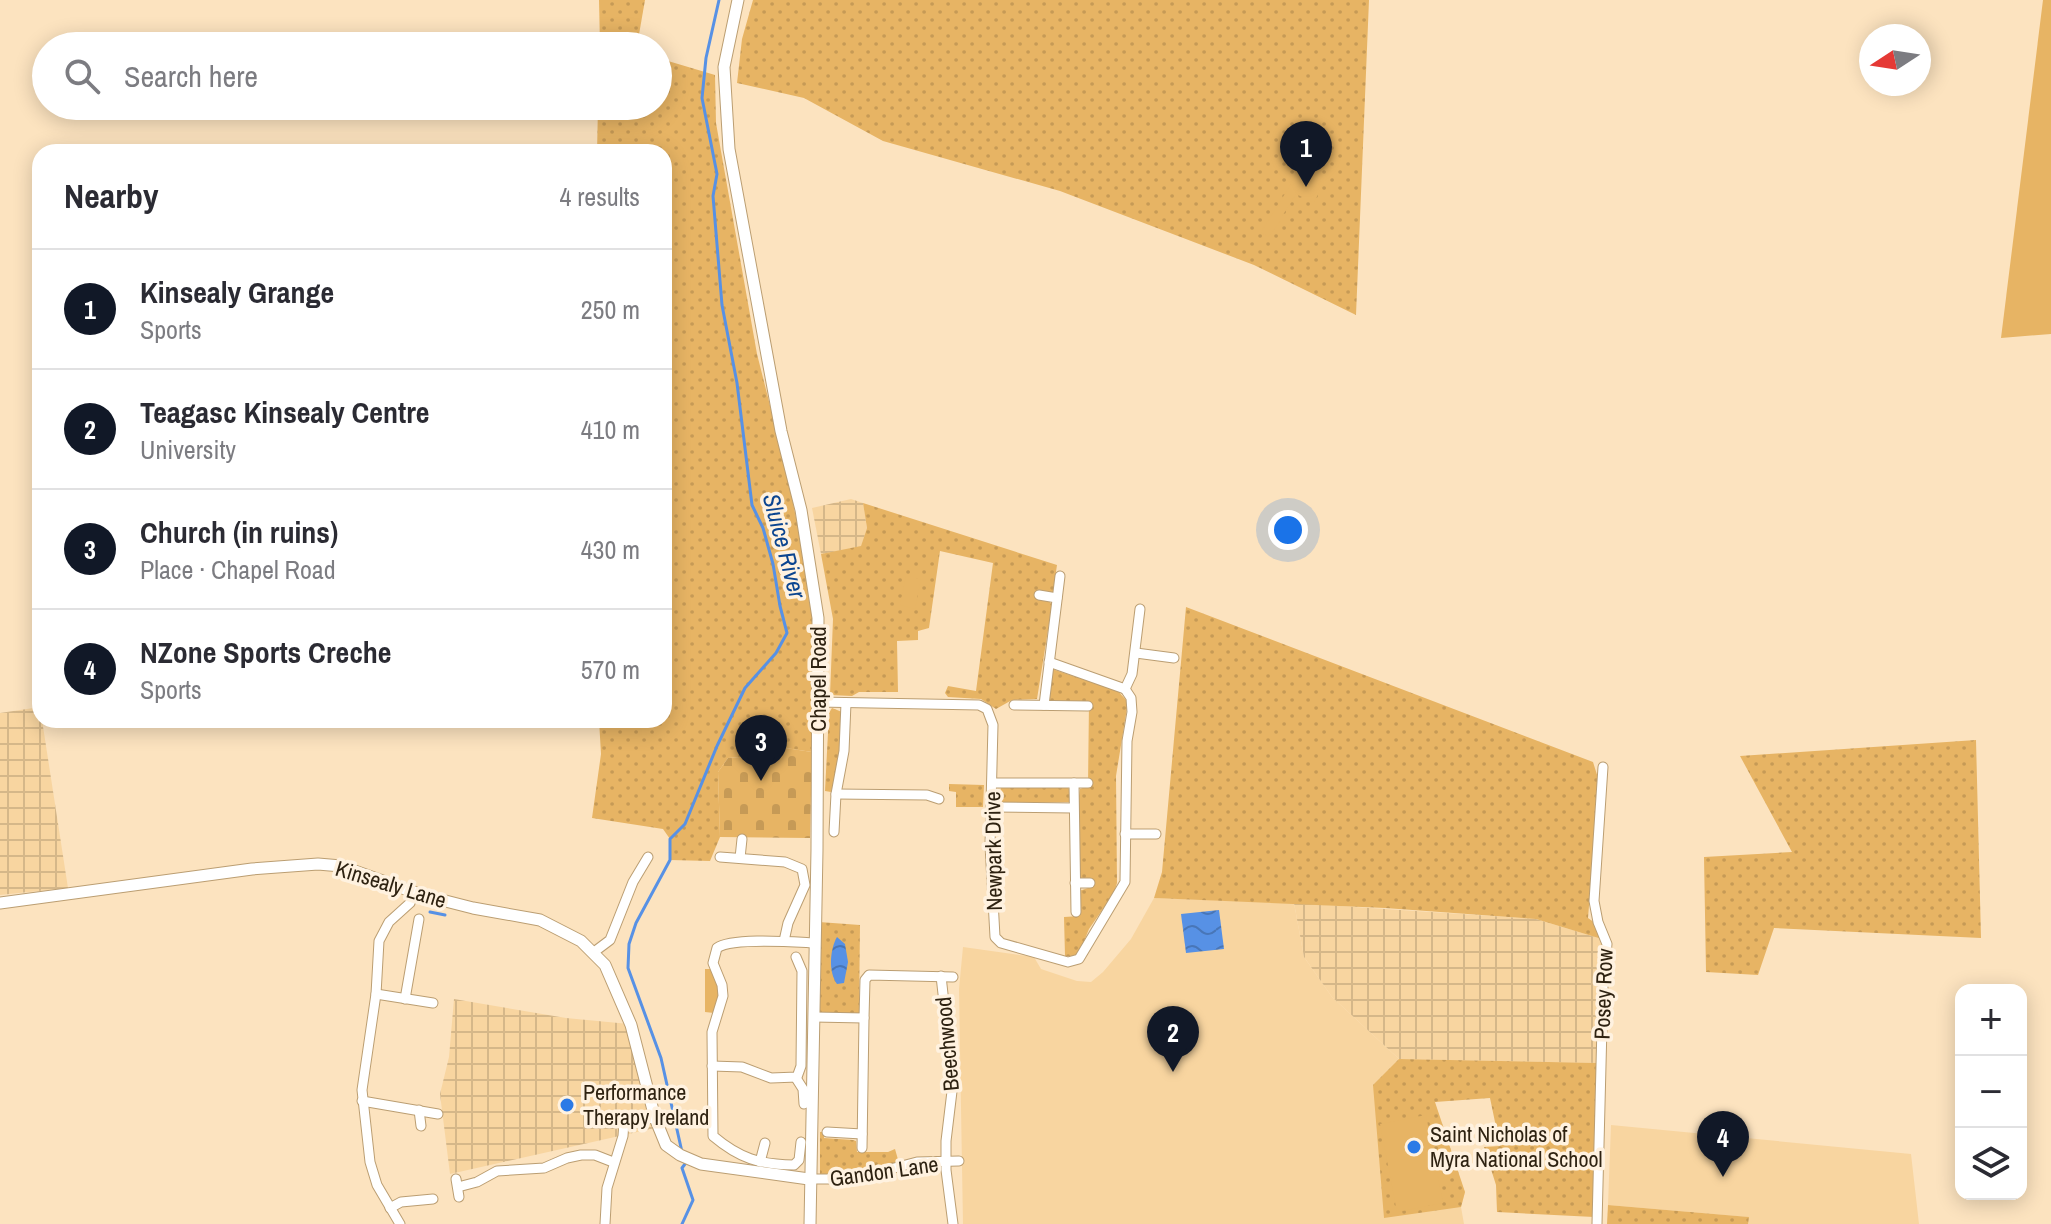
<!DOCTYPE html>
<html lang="en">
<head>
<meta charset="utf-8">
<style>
	:root { --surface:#fff; --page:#f7f7f7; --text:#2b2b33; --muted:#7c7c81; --line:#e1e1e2; --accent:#111827 }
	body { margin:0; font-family:"Archivo Narrow",sans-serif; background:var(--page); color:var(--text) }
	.controls { position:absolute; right:24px; bottom:24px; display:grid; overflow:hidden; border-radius:16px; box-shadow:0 4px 20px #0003 }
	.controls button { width:72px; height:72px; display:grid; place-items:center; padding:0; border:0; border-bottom:2px solid var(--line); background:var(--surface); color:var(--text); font:40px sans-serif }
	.compass { position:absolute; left:1859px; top:24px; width:72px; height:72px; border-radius:50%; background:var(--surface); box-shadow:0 4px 20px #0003; rotate:258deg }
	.you { position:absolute; left:1288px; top:530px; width:28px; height:28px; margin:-20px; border:6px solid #fff; border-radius:50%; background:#1a73e8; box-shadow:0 0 0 12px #1a73e833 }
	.badge { display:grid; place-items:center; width:52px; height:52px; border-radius:50%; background:var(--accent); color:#fff; font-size:26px; font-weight:700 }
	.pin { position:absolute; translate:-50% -66px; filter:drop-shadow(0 2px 4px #0008) }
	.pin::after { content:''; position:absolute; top:42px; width:28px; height:24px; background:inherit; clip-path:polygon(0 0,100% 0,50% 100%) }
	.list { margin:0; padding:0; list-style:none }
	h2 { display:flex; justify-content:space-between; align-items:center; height:104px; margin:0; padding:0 32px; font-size:34px }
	h2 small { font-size:26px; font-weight:400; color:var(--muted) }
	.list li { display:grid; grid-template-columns:52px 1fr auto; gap:24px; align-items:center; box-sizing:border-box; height:120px; padding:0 32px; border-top:2px solid var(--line) }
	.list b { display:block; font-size:30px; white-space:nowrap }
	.list p { margin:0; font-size:26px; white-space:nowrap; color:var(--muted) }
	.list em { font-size:26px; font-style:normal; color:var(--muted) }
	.icon { flex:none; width:44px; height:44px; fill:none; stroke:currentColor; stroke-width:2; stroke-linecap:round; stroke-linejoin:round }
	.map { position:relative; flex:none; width:2051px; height:1224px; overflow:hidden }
	.search { position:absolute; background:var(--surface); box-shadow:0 4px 20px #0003; left:32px; top:32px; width:640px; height:88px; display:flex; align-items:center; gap:20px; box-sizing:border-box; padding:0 28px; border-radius:44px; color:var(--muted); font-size:30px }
	.panel { position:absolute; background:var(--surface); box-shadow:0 4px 20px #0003; left:32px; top:144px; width:640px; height:584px; border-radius:24px }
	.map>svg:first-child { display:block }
</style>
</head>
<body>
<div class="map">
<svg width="2051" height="1224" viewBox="0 0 2051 1224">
	<defs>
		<pattern id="industrial-grid" width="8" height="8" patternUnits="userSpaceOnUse" patternTransform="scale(2)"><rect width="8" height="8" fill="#f8d5a0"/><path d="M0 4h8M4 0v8" fill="none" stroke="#d5b789"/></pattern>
		<pattern id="grass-dots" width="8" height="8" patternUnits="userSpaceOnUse" patternTransform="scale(2)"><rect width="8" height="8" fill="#e7b464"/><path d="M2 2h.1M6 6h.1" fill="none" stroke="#c69a56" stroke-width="1.8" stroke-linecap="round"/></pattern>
		<pattern id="cemetery-stones" width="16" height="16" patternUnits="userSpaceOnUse" patternTransform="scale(2)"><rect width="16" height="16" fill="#e7b464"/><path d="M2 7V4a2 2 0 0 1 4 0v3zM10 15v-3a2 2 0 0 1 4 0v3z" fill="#c69a56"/></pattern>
		<pattern id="water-waves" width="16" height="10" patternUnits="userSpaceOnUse" patternTransform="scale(2)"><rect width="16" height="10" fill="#5791e5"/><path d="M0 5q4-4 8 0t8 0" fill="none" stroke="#4876b8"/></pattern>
	</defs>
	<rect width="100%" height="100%" fill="#fce3bf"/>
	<!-- built -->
	<g fill="#f8d5a0">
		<path d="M1154,898L1294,903L1304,957L1332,997L1399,1059L1415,1081L1465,1192L1461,1207L1464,1224H963L959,989L963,947L1034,957L1041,969L1077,981L1091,982L1103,972L1131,939Z"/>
		<path d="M1611,1125L1911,1154L1919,1224H1748V1217L1608,1205Z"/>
	</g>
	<!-- industrial -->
	<g fill="url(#industrial-grid)">
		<path d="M851,499L863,503L867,528L861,547L821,554L812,508Z"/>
		<path d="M40,707L68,888L0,895V713Z"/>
		<path d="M1294,903L1536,919L1605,940L1598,1063L1399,1059L1332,997L1304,957Z"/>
		<path d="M454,999L566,1018L629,1024L655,1128L450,1174L440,1094L449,1057Z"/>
	</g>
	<!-- grass -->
	<g fill="url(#grass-dots)">
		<path d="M599,0H645L637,46H600Z"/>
		<path d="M753,0H1369L1356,315L1254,265L1060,191L883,141L804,98L737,83L742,39Z"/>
		<path d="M658,58L715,75L716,123L757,354L787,473L807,572L813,620L812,752L779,747L751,756L728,758L718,772L720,837L710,861L670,860V839L663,829L592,818L601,754L599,720H664V152H597L598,106H658Z"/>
		<path d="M863,503L1057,565L1053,592H1048V600L1052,605L1037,699L1012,700L996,709L981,699L948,697L945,693L948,686L976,691L993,563L940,551L929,628L918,631V640L897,641L898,692H859L852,696L830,695L833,619L821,554L861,546L867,528Z"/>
		<path d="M1186,607L1593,762L1599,781L1588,918L1605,930V940L1536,919L1385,908L1154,898L1162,872Z"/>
		<path d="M1052,669L1118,691L1126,700L1127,708L1116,776L1117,883L1114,893L1089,929L1078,956H1065L1064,917L1080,916L1079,891L1091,887L1079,877L1077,809L1080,789L1088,786L1089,702L1049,700Z"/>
		<path d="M832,708L842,712L840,758L831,792L825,791L829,713Z"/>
		<path d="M1976,740L1981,938L1774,928L1758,975L1706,972L1704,857L1792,852L1740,756Z"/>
		<path d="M949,784L984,785L983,807H956V792L949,791Z"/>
		<path d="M1001,786L1068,788L1070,790V802L1000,803Z"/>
		<path d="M819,922L860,925L859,1013L856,1015L818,1013Z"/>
		<path d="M1399,1059L1598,1063L1594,1217L1497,1212L1496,1185L1484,1147L1500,1146L1490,1098L1435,1102L1465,1192L1461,1207L1384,1218L1373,1085Z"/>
		<path d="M820,1132H824V1138L853,1140L856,1141L857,1152H888L895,1149L899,1163L855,1176L820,1177Z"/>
		<path d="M1608,1205L1749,1217L1748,1224H1607Z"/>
	</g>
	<!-- cemetery -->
	<path fill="url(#cemetery-stones)" d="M779,747L812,752L810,838L720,837L718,772L728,758L751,756Z"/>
	<!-- park -->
	<g fill="#e7b464">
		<path d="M2043,0H2051V334L2001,338Z"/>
		<path d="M1314,126L1322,128L1308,172L1325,179L1314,203L1296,194L1281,218L1282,219L1268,237L1261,232C1286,193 1301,171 1314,126Z"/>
		<path d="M906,576L921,579L915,609L900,605Z"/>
		<path d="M705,969H713C721,986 720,996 714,1013L705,1012Z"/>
		<path d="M1426,1115L1443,1203L1397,1212L1380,1124Z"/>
	</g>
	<!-- water -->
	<g fill="url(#water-waves)">
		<path d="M1219,910L1224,949L1186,953L1181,914Z"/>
		<path d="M837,937L845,944L848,962L844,983L837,984C828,972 830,949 837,937Z"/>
	</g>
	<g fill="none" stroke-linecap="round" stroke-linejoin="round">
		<!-- stream -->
		<g stroke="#5791e5" stroke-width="3">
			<path d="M430,912L445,915"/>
			<path d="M682,1152L661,1058L628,968L629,944L636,923L670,860V839L685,824L717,746L745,688L776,653L787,633L780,606L773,564L763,528L752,505L737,383L722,305L713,196L717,174L702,98L706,58L719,0"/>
			<path d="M682,1224L693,1200L682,1168L685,1164"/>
		</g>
		<defs>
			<g id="minor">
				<path d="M1039,595L1057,598"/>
				<path d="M1136,653L1174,658"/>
				<path d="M1049,662L1125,689"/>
				<path d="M1125,689L1132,674L1140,609"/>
				<path d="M818,702L979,705L987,709L993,725L990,845L995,937L1001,943L1068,962L1079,959L1125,882L1127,741L1132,712L1131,698L1125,689"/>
				<path d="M1014,705L1088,706"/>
				<path d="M1044,705L1060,576"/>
				<path d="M992,783H1088"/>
				<path d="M1074,783L1076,912"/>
				<path d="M836,794L927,795L939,799"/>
				<path d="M992,807L1073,808"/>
				<path d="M834,832L836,794L844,751L846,703"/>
				<path d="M1125,834H1156"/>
				<path d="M720,857L785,862L802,869L805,885L788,923L784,941"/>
				<path d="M740,858L742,839"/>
				<path d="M1075,883H1090"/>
				<path d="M594,952L610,940L633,882L648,857"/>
				<path d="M941,976L953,1083L946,1141V1170L953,1224"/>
				<path d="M376,994L433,1003"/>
				<path d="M405,999L419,919"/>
				<path d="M814,1017L864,1018L865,980L869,975L953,977"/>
				<path d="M712,1066L742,1067L771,1078L797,1077L801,1066L802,971L796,957"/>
				<path d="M796,1078L803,1089L804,1104"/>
				<path d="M362,1101L438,1114"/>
				<path d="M419,1110L421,1126"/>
				<path d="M609,1123L655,1118"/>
				<path d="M827,1132L862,1134"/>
				<path d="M801,1142L799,1160L794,1165C760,1165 739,1158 713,1136L712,1032L723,996L722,985L713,963L717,948C732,937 794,942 815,943"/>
				<path d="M862,1148L864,1018"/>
				<path d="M760,1162L765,1143"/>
				<path d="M456,1179L459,1197"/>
				<path d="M809,1179H852L917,1162L959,1161"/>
				<path d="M458,1187L477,1182L497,1171L544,1168L567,1158L581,1155H595L613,1162"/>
				<path d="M390,1208L401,1202L433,1199"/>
				<path d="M400,1224L377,1185L370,1162L362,1090L376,994L379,941L389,922L410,903L414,892"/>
				<path d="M605,1224L607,1188L623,1136L624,1122"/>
				<path d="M1597,1224L1603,986L1607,944L1598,922L1594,901L1603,767"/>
			</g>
			<g id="tertiary">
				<path d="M738,0L724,67L729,149L781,431L801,510L818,618L817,850L810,1224"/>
				<path d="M0,903L252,869L318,864L341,866L422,895L473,908L540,920L581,941L605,965L631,1025L655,1118L666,1145L680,1155L701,1164L809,1179"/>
			</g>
		</defs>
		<!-- minor casing -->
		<use href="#minor" stroke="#bb9e72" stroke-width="11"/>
		<!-- tertiary casing -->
		<use href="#tertiary" stroke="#bb9e72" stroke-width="13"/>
		<!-- minor -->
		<use href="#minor" stroke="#fff" stroke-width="9"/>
		<!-- tertiary -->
		<use href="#tertiary" stroke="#fff" stroke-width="11"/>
	</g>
	<!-- markers -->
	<g fill="#2b7ae6" stroke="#fff2e0" stroke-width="3">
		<circle cx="567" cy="1105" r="8"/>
		<circle cx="1414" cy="1147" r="8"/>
	</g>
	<g text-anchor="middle" stroke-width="7" stroke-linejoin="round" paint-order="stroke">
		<!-- street labels -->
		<g font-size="22" fill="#2e2211" stroke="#fff2e0">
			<text transform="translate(818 679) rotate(-90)" y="8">Chapel Road</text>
			<text transform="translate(993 851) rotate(-91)" y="8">Newpark Drive</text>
			<text transform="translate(391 884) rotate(17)" y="8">Kinsealy Lane</text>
			<text transform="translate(1603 994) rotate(-88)" y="8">Posey Row</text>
			<text transform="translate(947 1044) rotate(-95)" y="8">Beechwood</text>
			<text transform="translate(884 1171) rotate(-8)" y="8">Gandon Lane</text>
		</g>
		<!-- poi labels -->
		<g font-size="22" fill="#2e2211" stroke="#fff2e0" text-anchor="start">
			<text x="583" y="1100">Performance<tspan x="583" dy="25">Therapy Ireland</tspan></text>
			<text x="1430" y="1142">Saint Nicholas of<tspan x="1430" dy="25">Myra National School</tspan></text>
		</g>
		<!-- water labels -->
		<g font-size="24" font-style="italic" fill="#0b4590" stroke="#fff2e0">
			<text transform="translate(784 546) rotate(75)" y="8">Sluice River</text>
		</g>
	</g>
</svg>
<div class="controls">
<button>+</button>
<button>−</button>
<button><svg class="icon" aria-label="layers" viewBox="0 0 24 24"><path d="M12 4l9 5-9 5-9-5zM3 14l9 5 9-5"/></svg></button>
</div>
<svg class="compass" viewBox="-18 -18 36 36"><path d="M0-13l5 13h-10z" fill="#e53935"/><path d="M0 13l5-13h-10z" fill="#7c7c81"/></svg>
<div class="you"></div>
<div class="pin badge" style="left:1306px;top:187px">1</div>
<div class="pin badge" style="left:1173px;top:1072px">2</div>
<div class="pin badge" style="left:761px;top:781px">3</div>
<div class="pin badge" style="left:1723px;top:1177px">4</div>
<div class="search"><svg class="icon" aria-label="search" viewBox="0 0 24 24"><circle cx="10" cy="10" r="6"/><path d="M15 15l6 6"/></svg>Search here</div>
<section class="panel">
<h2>Nearby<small>4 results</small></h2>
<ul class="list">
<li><span class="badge">1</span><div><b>Kinsealy Grange</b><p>Sports</p></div><em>250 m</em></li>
<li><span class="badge">2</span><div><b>Teagasc Kinsealy Centre</b><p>University</p></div><em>410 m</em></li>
<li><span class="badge">3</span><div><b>Church (in ruins)</b><p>Place · Chapel Road</p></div><em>430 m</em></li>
<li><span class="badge">4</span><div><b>NZone Sports Creche</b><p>Sports</p></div><em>570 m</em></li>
</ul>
</section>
</div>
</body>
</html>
